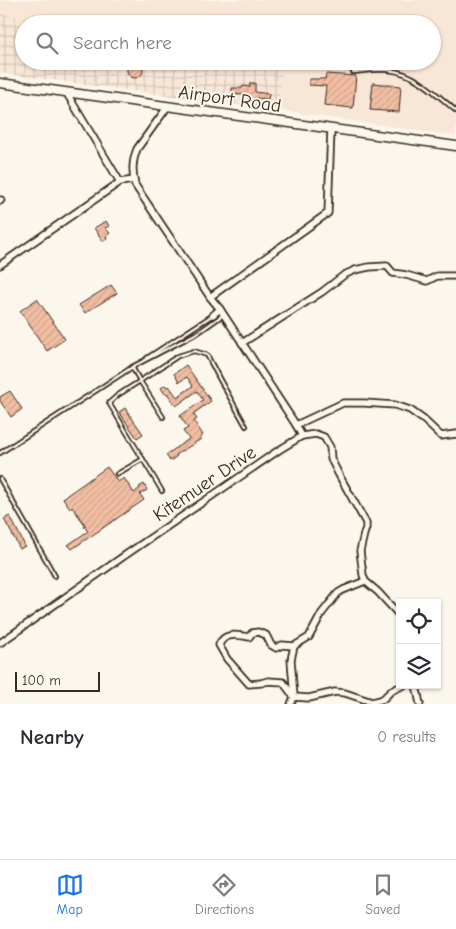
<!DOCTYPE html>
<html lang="en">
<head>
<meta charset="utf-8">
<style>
	:root { --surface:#fff; --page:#f2f2f3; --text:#2b2b33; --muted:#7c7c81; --line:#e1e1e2; --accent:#1a73e8 }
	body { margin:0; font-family:"Comic Neue",sans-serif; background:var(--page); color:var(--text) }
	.controls { position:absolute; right:15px; bottom:15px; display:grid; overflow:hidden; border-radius:0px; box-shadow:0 1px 4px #0004 }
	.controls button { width:45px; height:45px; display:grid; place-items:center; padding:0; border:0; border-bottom:1px solid var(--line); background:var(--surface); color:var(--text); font:25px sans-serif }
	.scale { position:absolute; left:15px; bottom:12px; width:85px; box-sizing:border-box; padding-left:5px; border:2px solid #3b2a1e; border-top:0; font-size:14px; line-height:18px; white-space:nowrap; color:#3b2a1e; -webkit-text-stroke:4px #fbf7ec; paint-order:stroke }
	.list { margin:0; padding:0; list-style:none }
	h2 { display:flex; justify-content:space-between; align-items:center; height:65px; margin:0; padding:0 20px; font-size:21px }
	h2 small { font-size:16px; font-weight:400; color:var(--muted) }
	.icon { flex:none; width:28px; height:28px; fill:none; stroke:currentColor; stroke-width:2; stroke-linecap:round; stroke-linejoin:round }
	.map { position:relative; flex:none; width:456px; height:704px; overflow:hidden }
	.search { position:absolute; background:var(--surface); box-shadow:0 1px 4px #0004; left:15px; right:15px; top:15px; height:55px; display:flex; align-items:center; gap:12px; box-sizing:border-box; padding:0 18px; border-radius:28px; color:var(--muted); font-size:19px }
	.sheet { height:155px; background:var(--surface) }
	nav { display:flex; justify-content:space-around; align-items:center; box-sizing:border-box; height:70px; border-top:1px solid var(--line); background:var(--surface); font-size:14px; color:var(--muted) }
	nav a { display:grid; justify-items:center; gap:2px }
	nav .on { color:var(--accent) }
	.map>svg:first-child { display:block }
</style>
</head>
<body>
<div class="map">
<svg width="456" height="704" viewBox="0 0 456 704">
	<defs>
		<pattern id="industrial-grid" width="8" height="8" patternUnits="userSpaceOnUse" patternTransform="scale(1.25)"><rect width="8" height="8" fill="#f8e6d6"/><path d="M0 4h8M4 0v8" fill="none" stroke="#d6c5b7"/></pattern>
		<pattern id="building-hatch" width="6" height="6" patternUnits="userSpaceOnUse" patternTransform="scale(1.25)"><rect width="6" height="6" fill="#f2bea3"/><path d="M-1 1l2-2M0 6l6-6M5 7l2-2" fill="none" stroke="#d0a38c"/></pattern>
	</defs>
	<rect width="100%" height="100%" fill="#fbf7ec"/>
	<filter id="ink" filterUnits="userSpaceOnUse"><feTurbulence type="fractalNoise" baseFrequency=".02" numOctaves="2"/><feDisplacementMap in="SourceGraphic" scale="10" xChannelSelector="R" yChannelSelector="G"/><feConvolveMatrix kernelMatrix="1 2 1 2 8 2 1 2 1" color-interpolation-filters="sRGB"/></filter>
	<g filter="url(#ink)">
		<!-- built -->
		<path fill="#f8e6d6" d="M0,0H456V136L277,110L284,61H432V24H71L0,14Z"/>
		<!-- industrial -->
		<path fill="url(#industrial-grid)" d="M0,14L71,24H24V61H284L277,110L0,73Z"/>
		<!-- building -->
		<g fill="url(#building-hatch)" stroke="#3b2a1e">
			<circle cx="135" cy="70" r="8"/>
			<path d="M326,74L356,76L353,108L324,105L326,86L309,85V79H325Z"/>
			<path d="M250,83H255V92L269,94L268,99L256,98V100L249,99V94L232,95V88H242L243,86L250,87Z"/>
			<path d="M373,83L401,86L399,112L370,110Z"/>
			<path d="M106,221L109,226L105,228L110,233L106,236L107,239L103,241L94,228Z"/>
			<path d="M111,285L117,293L85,313L79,305Z"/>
			<path d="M37,299L65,339L47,351L20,311Z"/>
			<path d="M186,365L211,401L193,414L197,419L194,421L203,435L200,437L201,439L176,455L177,456L170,461L166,455L189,439L183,431L188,428L180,416L203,400L197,391L176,406L167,393L165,394L161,388L165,385L167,387L169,386L177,397L193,386L187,377L179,382L174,374Z"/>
			<path d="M10,391L22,409L11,417L0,401V397Z"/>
			<path d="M125,408L143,434L137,438L119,412Z"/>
			<path d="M107,467L118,482L124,478L134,493L140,488L139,487L144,484L147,490L140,494L144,500L72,549L68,545L88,531L84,527L86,526L72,507L70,508L63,498Z"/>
			<path d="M10,516L25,546L20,549L4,519Z"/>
		</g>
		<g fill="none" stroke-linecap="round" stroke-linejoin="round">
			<defs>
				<g id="lane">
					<path d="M353,72C364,71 376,69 388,70C416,73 435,93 456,111"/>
					<path d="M223,315L199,332L132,367L140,381L178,356L194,351L207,355L220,380L246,426"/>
					<path d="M147,358L213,315"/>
					<path d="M0,453L134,366"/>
					<path d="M117,474L143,459"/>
					<path d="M0,479L55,576"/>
					<path d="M162,491L109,403L118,395L140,381L163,417"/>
				</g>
				<g id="street">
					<path d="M66,92L120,182"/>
					<path d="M168,106L137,149C132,162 132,171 135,185L210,297L220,309L296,425L302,436"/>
					<path d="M0,201L1,200"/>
					<path d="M0,265L120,182L134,180"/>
					<path d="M210,297L328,213L331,129"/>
					<path d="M213,315L220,309"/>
					<path d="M242,343L322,292L344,275L355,270L369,267L387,266L393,273L406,275L427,281L437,276H456"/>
					<path d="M296,425L343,403H364L395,405L410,410L424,420L441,436L456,434"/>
					<path d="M365,581L343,590L338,593L322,613L309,637L294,646L282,645L276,648L271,645L266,635L258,632L252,633L249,637C238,635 224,632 219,645L227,659L249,684L261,683L268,681L283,682L294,697L309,698L335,692L345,693L372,702L383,699L391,691L404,685"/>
					<path d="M0,643L124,556L279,450L302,436L316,434L324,437L330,447L331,459L339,475L366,523V528L364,534L360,551L363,575L365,581L378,592L400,616"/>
					<path d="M416,685L420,704"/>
					<path d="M291,704L294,697L291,660L294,646"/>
				</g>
				<path id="secondary" d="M0,83L456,146"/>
			</defs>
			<!-- lane casing -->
			<use href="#lane" stroke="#3b2a1e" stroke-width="6"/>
			<!-- street casing -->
			<use href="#street" stroke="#3b2a1e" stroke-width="9"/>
			<!-- secondary casing -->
			<use href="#secondary" stroke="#3b2a1e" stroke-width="11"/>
			<!-- lane -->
			<use href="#lane" stroke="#fbf7ec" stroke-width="2.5"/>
			<!-- street -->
			<use href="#street" stroke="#fbf7ec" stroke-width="5.5"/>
			<!-- secondary -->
			<use href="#secondary" stroke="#fbf7ec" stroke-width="8"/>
		</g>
	</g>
	<g text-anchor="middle" stroke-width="4" stroke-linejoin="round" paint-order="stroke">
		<!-- street labels -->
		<g font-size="19" fill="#3b2a1e" stroke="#fbf7ec">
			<text transform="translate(230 98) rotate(8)" y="7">Airport Road</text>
			<text transform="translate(204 483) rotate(-34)" y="7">Kitemuer Drive</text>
		</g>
	</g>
</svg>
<div class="controls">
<button><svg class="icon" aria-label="locate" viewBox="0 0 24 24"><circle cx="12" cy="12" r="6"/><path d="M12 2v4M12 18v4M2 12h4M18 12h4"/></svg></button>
<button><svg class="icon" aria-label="layers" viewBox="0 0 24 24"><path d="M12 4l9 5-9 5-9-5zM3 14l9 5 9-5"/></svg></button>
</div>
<div class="scale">100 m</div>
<div class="search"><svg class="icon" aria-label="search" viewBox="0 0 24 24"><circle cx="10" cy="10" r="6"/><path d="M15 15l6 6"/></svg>Search here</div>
</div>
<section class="sheet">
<h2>Nearby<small>0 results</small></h2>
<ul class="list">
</ul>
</section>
<nav>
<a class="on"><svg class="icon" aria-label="map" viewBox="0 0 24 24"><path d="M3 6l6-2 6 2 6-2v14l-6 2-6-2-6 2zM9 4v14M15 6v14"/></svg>Map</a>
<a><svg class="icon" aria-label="directions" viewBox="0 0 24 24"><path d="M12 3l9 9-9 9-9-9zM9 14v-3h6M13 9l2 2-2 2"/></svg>Directions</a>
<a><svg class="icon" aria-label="saved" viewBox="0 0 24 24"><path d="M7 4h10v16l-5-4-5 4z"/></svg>Saved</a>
</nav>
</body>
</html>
